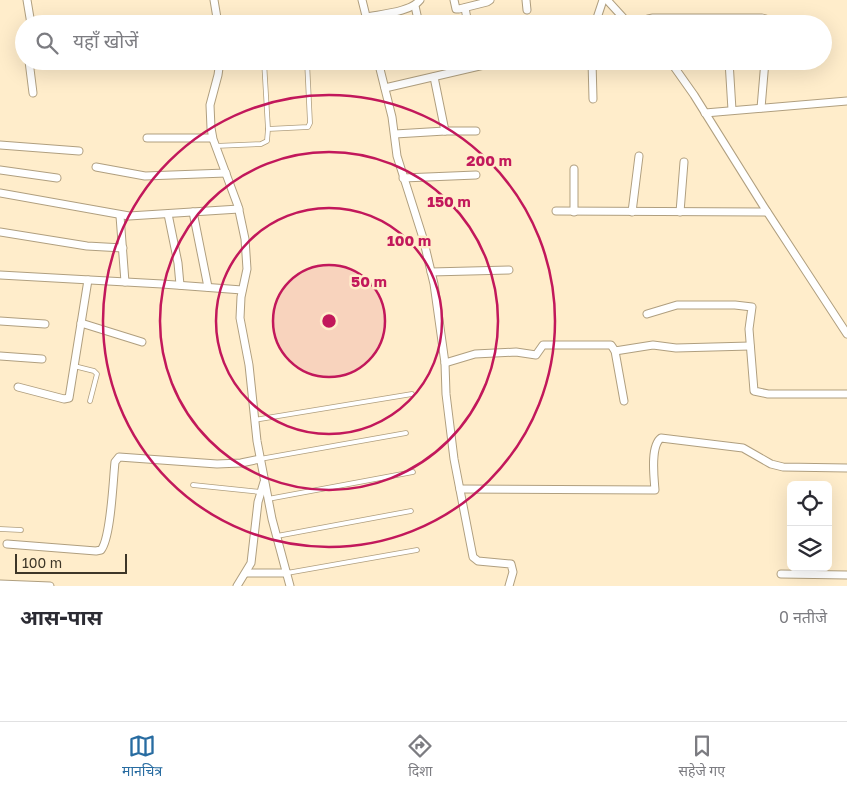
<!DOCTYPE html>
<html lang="hi">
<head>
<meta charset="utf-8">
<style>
	:root { --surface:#fff; --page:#f7f7f7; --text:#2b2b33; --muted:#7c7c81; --line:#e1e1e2; --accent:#286ca1 }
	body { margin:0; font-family:"Golos Text","Noto Sans Devanagari",sans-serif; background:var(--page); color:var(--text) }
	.controls { position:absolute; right:15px; bottom:15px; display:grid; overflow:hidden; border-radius:8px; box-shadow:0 5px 20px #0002 }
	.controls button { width:45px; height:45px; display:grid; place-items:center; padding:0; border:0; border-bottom:1px solid var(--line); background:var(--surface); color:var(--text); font:25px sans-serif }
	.scale { position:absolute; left:15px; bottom:12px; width:112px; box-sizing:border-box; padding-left:5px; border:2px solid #3d3628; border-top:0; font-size:14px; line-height:18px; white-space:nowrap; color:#3d3628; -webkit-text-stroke:4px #ffedcb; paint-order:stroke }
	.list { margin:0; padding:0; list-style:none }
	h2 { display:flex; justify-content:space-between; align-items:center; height:65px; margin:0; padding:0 20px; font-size:21px }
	h2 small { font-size:16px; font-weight:400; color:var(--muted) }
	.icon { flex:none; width:28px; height:28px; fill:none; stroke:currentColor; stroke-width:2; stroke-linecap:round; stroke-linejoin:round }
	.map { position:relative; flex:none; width:847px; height:586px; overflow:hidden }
	.search { position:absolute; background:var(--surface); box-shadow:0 5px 20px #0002; left:15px; right:15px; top:15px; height:55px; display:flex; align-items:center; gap:12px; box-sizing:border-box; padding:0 18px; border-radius:28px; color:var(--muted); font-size:19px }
	.sheet { height:135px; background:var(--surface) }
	nav { display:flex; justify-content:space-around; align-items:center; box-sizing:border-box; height:70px; border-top:1px solid var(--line); background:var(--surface); font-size:14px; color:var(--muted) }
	nav a { display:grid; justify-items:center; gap:2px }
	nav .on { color:var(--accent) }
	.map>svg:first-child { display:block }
</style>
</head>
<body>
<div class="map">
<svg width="847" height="586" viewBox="0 0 847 586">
	<rect width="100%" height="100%" fill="#ffedcb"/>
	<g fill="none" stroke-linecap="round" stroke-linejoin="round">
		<defs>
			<g id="service">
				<path d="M264,61L268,129"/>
				<path d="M129,63L146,61"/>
				<path d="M215,146L261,144L267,141L268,129L308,127L310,123L307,61"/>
				<path d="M74,366L94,371L97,374L90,401"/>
				<path d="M254,420L412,394"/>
				<path d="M260,459L406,433"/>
				<path d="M193,485L260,492"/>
				<path d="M268,499L413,472"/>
				<path d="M0,529L21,530"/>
				<path d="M277,536L411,511"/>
				<path d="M287,573L417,550"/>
			</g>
			<g id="minor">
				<path d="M27,0L31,24"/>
				<path d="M214,0L218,24"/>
				<path d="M362,0L368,24"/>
				<path d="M454,0L456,9H459L487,2L490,0"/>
				<path d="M526,0L527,10"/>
				<path d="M607,0L629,24"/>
				<path d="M415,6L419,24"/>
				<path d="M465,8L468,24"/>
				<path d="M367,17C381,14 411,12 420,0"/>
				<path d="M595,24L603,0"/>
				<path d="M643,24L648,19L653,18H762L766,19L768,24"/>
				<path d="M29,61L33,93"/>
				<path d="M220,61L218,75L210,105L211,128L213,139L238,206L245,239L247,269L241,297L240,318L249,365L257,441L272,519L290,586"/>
				<path d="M378,61L392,117L397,156L423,238L434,284L445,363L446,394L454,459L473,557L478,561L511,564L513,572L509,586"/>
				<path d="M592,61L593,99"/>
				<path d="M670,61L694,95L764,207L847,334"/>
				<path d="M729,61L732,110"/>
				<path d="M434,77L445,131"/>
				<path d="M385,88L501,61"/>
				<path d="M761,108L765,61"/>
				<path d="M705,113L847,101"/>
				<path d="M395,134L445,131H476"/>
				<path d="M147,138H212"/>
				<path d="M0,145L79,151"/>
				<path d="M96,167L145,176L226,173"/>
				<path d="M574,169V212"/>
				<path d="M0,170L57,178"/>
				<path d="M403,178L476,175"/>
				<path d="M0,193L129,216L239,209"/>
				<path d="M556,211L767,212"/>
				<path d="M193,212L208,287"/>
				<path d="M632,212L639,156"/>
				<path d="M680,212L684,162"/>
				<path d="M168,214L178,263L180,285"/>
				<path d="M120,216L125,282"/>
				<path d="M0,232L87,246L123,248"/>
				<path d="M431,272L509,270"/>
				<path d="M0,275L162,284L242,290"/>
				<path d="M647,314L677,305H735L752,307L749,329L754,391L768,394H847"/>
				<path d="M0,321L45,324"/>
				<path d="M81,323L142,342"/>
				<path d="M615,351L653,345L676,348L750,346"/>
				<path d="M0,356L42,359"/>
				<path d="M445,363L475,354L516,352L536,355L543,345H611L615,351L624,401"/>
				<path d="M18,387L64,399L69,398L88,280"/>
				<path d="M460,489L655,490C654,477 650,446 661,438L743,448L771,464L783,467L847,468"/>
				<path d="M7,544L96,551L101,550C111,538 113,480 115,462L119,457L217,464L241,463L260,459"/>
				<path d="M246,573H287"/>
				<path d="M781,574L847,575"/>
				<path d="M0,584L50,586"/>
				<path d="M237,586L251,563L258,502L264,482"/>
			</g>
		</defs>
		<!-- service casing -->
		<use href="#service" stroke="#b09f7f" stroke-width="5.5"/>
		<!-- minor casing -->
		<use href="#minor" stroke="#b09f7f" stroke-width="9"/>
		<!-- service -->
		<use href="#service" stroke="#fff" stroke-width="4"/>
		<!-- minor -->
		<use href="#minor" stroke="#fff" stroke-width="7"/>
	</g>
	<!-- distance rings -->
	<circle cx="329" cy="321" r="56" fill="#c2185b" fill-opacity=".12"/>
	<g fill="none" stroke="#c2185b" stroke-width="2.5">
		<circle cx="329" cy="321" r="56"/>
		<circle cx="329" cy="321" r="113"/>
		<circle cx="329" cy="321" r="169"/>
		<circle cx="329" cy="321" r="226"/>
	</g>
	<circle cx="329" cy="321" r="8" fill="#c2185b" stroke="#ffedcb" stroke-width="2.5"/>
	<g font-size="15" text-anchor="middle" font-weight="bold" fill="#c2185b" stroke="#ffedcb" stroke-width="5" stroke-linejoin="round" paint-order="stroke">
		<text x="489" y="166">200 m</text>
		<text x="449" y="207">150 m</text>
		<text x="409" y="246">100 m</text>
		<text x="369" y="287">50 m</text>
	</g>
</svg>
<div class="controls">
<button><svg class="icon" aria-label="locate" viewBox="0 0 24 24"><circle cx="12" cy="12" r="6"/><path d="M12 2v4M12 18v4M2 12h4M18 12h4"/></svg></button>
<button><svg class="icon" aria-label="layers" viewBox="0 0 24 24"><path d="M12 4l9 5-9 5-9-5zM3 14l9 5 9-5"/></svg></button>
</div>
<div class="scale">100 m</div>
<div class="search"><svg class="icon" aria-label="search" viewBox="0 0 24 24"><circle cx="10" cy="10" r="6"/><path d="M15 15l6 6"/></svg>यहाँ खोजें</div>
</div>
<section class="sheet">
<h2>आस-पास<small>0 नतीजे</small></h2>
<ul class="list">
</ul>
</section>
<nav>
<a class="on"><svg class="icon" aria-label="map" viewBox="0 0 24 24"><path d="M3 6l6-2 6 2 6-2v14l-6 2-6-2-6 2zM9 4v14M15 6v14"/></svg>मानचित्र</a>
<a><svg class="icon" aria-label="directions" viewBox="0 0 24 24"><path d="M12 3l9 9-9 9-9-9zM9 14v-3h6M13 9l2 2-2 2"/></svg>दिशा</a>
<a><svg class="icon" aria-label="saved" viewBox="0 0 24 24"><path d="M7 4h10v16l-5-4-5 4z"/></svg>सहेजे गए</a>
</nav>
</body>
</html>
